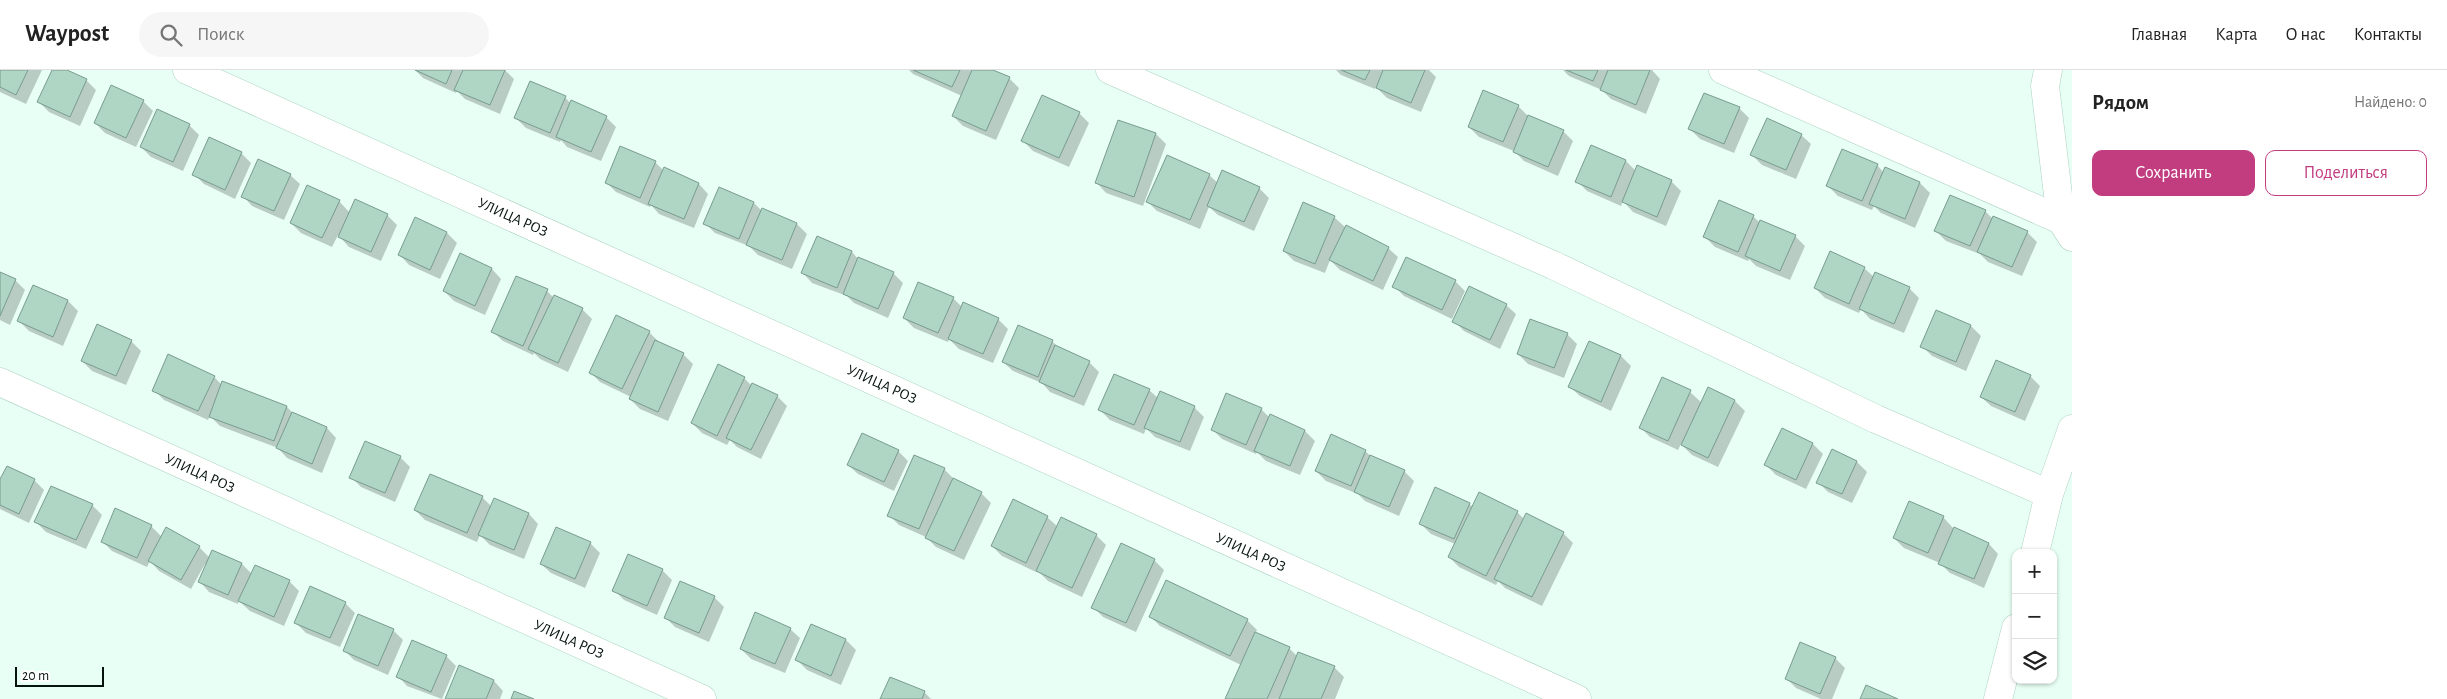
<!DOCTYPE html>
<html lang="ru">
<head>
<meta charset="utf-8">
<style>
	:root { --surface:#fff; --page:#f6f6f6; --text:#222; --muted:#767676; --line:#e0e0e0; --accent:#c23d80 }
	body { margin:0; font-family:"Alegreya Sans",sans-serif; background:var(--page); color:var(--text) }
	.controls { position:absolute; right:15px; bottom:15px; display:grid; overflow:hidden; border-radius:10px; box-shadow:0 1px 4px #0004 }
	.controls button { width:45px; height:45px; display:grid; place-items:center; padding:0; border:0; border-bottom:1px solid var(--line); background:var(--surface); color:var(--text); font:25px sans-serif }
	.scale { position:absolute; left:15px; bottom:12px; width:89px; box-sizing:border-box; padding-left:5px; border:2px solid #06140f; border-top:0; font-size:14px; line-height:18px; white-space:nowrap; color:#06140f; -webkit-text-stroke:4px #fff; paint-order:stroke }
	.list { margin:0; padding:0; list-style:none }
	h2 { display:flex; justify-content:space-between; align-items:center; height:65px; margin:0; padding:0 20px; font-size:21px }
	h2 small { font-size:16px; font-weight:400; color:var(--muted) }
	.actions { display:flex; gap:10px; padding:15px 20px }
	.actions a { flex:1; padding:11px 0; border:1px solid var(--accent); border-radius:10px; text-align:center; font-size:18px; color:var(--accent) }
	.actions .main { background:var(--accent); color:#fff }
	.icon { flex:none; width:28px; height:28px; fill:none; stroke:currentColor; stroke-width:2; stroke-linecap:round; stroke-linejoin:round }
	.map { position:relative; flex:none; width:2072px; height:629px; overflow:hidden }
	header { display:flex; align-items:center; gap:30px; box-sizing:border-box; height:70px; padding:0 25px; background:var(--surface); border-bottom:1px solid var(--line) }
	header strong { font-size:24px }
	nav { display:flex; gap:28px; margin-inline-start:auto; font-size:18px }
	.search { width:350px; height:45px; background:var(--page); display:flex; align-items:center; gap:12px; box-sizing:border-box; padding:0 18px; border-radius:28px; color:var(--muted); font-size:19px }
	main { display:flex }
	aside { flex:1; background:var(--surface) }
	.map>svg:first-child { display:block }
</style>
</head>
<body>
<header>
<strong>Waypost</strong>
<div class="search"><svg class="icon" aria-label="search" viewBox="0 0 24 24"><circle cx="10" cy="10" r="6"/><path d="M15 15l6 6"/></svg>Поиск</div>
<nav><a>Главная</a><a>Карта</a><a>О нас</a><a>Контакты</a></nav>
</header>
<main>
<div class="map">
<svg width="2072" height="629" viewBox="0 0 2072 629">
	<rect width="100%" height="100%" fill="#e8fff5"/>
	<!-- shadow -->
	<g fill="#0003">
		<path d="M0,0H42L26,34L0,22Z"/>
		<path d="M53,0H64L86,10L96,20L80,56L49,42L39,32Z"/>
		<path d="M415,0H505L514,9L500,44L465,29L457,21L456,23L423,8Z"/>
		<path d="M909,0H990L1009,8L1019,18L996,70L963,56L953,46L962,26L913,4Z"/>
		<path d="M1336,0H1429L1436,7L1421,42L1387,28L1376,17L1375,19L1341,5Z"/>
		<path d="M1563,0H1652L1660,9L1646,44L1611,29L1602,20L1569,6Z"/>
		<path d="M565,27L571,34L606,47L616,57L601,91L567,77L561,70L560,72L526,58L516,48Z"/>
		<path d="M143,31L153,41L136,77L105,63L95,53Z"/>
		<path d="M1518,36L1528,46L1563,61L1573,71L1558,106L1524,91L1514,81L1479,67L1469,57Z"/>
		<path d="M1739,38L1749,48L1734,83L1700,69L1690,59Z"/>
		<path d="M1079,43L1089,53L1069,97L1033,81L1023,71Z"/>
		<path d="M1119,51L1156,64L1166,74L1143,136L1106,123L1097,113Z"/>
		<path d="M189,55L199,65L183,101L151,87L141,77Z"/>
		<path d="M1801,65L1811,74L1796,109L1762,95L1752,85Z"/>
		<path d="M1592,77L1626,91L1636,101L1671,111L1681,121L1666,156L1633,142L1623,131L1621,136L1587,121L1577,111Z"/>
		<path d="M241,83L251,93L235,129L204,114L194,104Z"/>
		<path d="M655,92L664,101L699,114L708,124L694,158L659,144L651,135L650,137L616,122L606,112Z"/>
		<path d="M1877,95L1884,103L1886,99L1920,113L1930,123L1915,158L1881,143L1874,136L1872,140L1838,126L1828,116Z"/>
		<path d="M290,105L300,114L284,150L252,136L243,126Z"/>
		<path d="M1209,105L1218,113L1259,118L1269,128L1254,161L1218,145L1209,137L1200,159L1157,141L1147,131Z"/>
		<path d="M720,118L754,133L762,141L797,154L807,164L792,199L758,185L749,176L715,163L705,153Z"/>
		<path d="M339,131L350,143L387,145L397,155L381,191L349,177L338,165L332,177L301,163L291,153Z"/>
		<path d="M1985,141L1993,149L2027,162L2037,172L2022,206L1988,192L1980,184L1946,171L1936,161Z"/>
		<path d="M1753,146L1760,153L1795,166L1805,176L1790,210L1756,196L1749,189L1748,191L1715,177L1705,167Z"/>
		<path d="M1334,147L1346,158L1388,178L1398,187L1383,220L1340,200L1330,190L1325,203L1294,191L1284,181Z"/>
		<path d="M416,149L447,163L457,173L440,209L409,195L400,185Z"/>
		<path d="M818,168L852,182L859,190L893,203L903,213L888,248L854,233L847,226L812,213L803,203Z"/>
		<path d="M460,185L492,199L501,209L485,245L454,231L444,221Z"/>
		<path d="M1864,198L1874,207L1909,218L1919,228L1904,263L1870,249L1861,239L1859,243L1825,228L1815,218Z"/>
		<path d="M0,204L15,210L25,220L10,255L0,250Z"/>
		<path d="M1455,211L1465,221L1452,249L1404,226L1394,216Z"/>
		<path d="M34,217L68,231L78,241L63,276L29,261L19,251Z"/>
		<path d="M547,221L554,228L582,239L592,249L568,302L540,289L534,283L533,285L503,271L493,262Z"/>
		<path d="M953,228L962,237L998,249L1008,259L993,293L959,279L949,269L948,272L914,258L904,248Z"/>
		<path d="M1506,235L1516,244L1500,279L1464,261L1454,251Z"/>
		<path d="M1937,241L1971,256L1981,266L1966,301L1932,286L1922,276Z"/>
		<path d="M649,262L659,272L683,284L693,294L668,351L640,339L630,329L631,327L600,312L590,302Z"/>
		<path d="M1567,264L1577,274L1564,308L1528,294L1518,284Z"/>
		<path d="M131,271L141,281L126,315L92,301L82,291Z"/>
		<path d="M1052,271L1060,279L1089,292L1099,302L1084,336L1050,322L1042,313L1013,301L1003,292Z"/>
		<path d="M1589,272L1621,286L1631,296L1611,341L1580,326L1570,317Z"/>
		<path d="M2030,306L2040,316L2025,351L1991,336L1981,327Z"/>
		<path d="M214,307L222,315L223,313L287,337L294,344L327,358L336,368L322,403L287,388L278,378L220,356L210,346L208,350L164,330L154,320Z"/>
		<path d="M744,308L752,316L777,326L787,336L761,389L737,377L730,370L727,375L702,363L692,353Z"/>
		<path d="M1662,309L1690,322L1702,333L1709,319L1735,331L1745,341L1718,397L1692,385L1681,374L1678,380L1650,367L1640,357Z"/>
		<path d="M1149,320L1158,328L1194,337L1204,347L1190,381L1155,367L1146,358L1144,364L1110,350L1100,340Z"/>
		<path d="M1261,339L1270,348L1305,361L1315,371L1300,405L1266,391L1257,382L1256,384L1222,369L1212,359Z"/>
		<path d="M1783,359L1813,374L1823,384L1806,419L1776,405L1766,395Z"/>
		<path d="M1833,380L1857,392L1867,402L1852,433L1828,422L1818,412Z"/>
		<path d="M898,381L908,391L894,421L858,404L848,395Z"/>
		<path d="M1365,381L1373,388L1404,401L1414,411L1399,446L1365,431L1358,424L1326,411L1316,401Z"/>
		<path d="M915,386L945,400L954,409L981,423L991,433L964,490L936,477L926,467L899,455L889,445Z"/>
		<path d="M400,387L410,397L395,432L361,417L351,407Z"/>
		<path d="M34,410L44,420L29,453L0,439V412Z"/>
		<path d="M482,427L492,437L494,430L529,444L538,454L524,489L490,475L480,465L477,472L425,450L415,440Z"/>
		<path d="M1909,433L1943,447L1953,458L1989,474L1998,484L1984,518L1950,503L1940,493L1904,478L1894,468Z"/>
		<path d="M1469,434L1473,437L1517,442L1524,449L1563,463L1573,473L1542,536L1505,518L1498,511L1496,515L1459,497L1449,487L1455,474L1431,464L1421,454Z"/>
		<path d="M92,435L102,445L86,479L46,462L36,452Z"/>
		<path d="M1047,447L1058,457L1096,465L1106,475L1082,527L1048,511L1037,500L1036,502L1002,486L992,476Z"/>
		<path d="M151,456L162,467L199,477L210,488L242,494L252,504L289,511L299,521L284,556L250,541L239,531L238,534L209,522L200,512L207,495L205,494L191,519L159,501L150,491L147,497L112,481L102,471Z"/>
		<path d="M590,473L600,483L585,518L551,503L541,494Z"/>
		<path d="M1154,490L1164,500L1136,562L1103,547L1093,537Z"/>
		<path d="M662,500L672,510L657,545L624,530L614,520Z"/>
		<path d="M714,527L724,537L709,572L675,557L665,547Z"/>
		<path d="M345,533L355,543L340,577L306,563L296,553Z"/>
		<path d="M1150,546L1247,550L1257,560L1255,564L1289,578L1298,587L1334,597L1344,607L1335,629H1226L1241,595L1160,556Z"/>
		<path d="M812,555L846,570L856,580L841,615L807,600L797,590Z"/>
		<path d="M790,559L800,568L785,603L751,589L741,579Z"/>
		<path d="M393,560L403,570L388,605L354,590L344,580Z"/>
		<path d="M446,586L456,596L442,629L407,616L398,606Z"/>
		<path d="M1835,588L1845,598L1832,629H1821L1796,618L1786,608Z"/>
		<path d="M460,597L494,611L503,621L500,629H446Z"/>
		<path d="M890,608L925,623L931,629H881Z"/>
	</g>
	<!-- building -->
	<g fill="#afd5c5" stroke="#789c8d">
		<path d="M0,0H28L16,25L0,17Z"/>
		<path d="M52,0H67L87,9L70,47L37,32Z"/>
		<path d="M415,0H452L446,14Z"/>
		<path d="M463,0H505L490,35L454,20Z"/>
		<path d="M913,0H960L952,17Z"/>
		<path d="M972,0H993L1010,7L986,61L952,46Z"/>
		<path d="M1341,0H1370L1365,10Z"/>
		<path d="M1383,0H1425L1411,33L1376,18Z"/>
		<path d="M1566,0H1598L1593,11Z"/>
		<path d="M1608,0H1650L1636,35L1600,20Z"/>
		<path d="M530,11L566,26L550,63L514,48Z"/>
		<path d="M111,15L144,30L126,68L94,53Z"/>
		<path d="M1483,20L1519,35L1503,72L1468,57Z"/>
		<path d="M1704,23L1740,37L1724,74L1688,59Z"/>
		<path d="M1042,25L1080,42L1059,88L1021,71Z"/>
		<path d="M571,30L607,46L591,82L556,67Z"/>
		<path d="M157,39L190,54L173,92L140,77Z"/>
		<path d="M1528,45L1564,60L1548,97L1513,82Z"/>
		<path d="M1767,48L1802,64L1786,100L1750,85Z"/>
		<path d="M1118,50L1156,63L1134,127L1095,113Z"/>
		<path d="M209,67L242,82L225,120L192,105Z"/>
		<path d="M1591,75L1626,90L1611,127L1575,112Z"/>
		<path d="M620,76L656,91L640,128L605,113Z"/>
		<path d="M1842,79L1878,94L1862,131L1826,116Z"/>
		<path d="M1167,85L1210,104L1190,150L1146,132Z"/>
		<path d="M258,89L291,104L274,141L241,127Z"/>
		<path d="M1637,95L1672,110L1657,147L1622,132Z"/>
		<path d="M664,97L699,113L684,149L648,134Z"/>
		<path d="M1885,97L1920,112L1905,149L1869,134Z"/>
		<path d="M1222,100L1260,117L1244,152L1207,136Z"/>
		<path d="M307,115L340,130L322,168L290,153Z"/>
		<path d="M719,117L754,132L739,169L703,154Z"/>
		<path d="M1950,125L1986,140L1970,176L1934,161Z"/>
		<path d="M355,129L388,144L371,182L338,167Z"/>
		<path d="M1719,130L1754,145L1738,182L1703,167Z"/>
		<path d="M1303,132L1335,146L1315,194L1283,181Z"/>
		<path d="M762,138L797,153L782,190L746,175Z"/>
		<path d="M1993,146L2028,161L2012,197L1977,182Z"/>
		<path d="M415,147L447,162L430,200L398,185Z"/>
		<path d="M1760,150L1796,165L1780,201L1745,186Z"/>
		<path d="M1346,155L1389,177L1373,211L1329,190Z"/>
		<path d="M817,166L852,181L837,218L801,203Z"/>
		<path d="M1830,181L1865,197L1849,234L1814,218Z"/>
		<path d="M460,183L492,198L475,236L443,221Z"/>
		<path d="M858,187L894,202L878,239L843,224Z"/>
		<path d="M1406,187L1456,210L1442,240L1392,217Z"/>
		<path d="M0,202L16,209L0,246Z"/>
		<path d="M1875,202L1910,217L1894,254L1859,239Z"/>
		<path d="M516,206L548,219L523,276L491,262Z"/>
		<path d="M918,212L954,227L938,263L903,248Z"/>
		<path d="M33,215L68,230L53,267L17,251Z"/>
		<path d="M1469,216L1507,234L1490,270L1452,252Z"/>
		<path d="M554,225L583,238L558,293L528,279Z"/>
		<path d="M963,232L999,248L983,284L948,269Z"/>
		<path d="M1936,240L1971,255L1956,292L1920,277Z"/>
		<path d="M616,245L650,261L622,319L589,303Z"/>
		<path d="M1530,249L1568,263L1554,298L1517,284Z"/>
		<path d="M97,254L132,270L116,306L81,291Z"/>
		<path d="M1018,255L1053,270L1038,307L1002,292Z"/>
		<path d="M655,270L684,283L658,342L629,329Z"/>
		<path d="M1589,271L1621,285L1601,332L1568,317Z"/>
		<path d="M1055,275L1090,291L1074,327L1039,312Z"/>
		<path d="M168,284L215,306L198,341L152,321Z"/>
		<path d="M1996,290L2031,305L2015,342L1980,327Z"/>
		<path d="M718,294L745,307L717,366L691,353Z"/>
		<path d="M1114,304L1150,319L1134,355L1098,340Z"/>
		<path d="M1662,307L1691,320L1668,371L1639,358Z"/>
		<path d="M222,311L287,336L274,371L209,347Z"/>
		<path d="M752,313L778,325L751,380L726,368Z"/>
		<path d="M1708,317L1735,330L1708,388L1681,375Z"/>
		<path d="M1160,321L1195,336L1180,372L1144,358Z"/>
		<path d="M1226,323L1262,338L1246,375L1211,360Z"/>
		<path d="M292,342L327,357L312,394L276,378Z"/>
		<path d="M1270,344L1305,360L1290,396L1254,381Z"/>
		<path d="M1782,358L1813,373L1796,410L1764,395Z"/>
		<path d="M862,363L899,380L884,412L847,395Z"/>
		<path d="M1331,364L1366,380L1351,416L1315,401Z"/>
		<path d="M365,371L401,386L385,423L349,408Z"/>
		<path d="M1832,379L1857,391L1842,424L1816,413Z"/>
		<path d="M914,385L945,398L919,459L887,446Z"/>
		<path d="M1370,385L1405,400L1389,437L1354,422Z"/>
		<path d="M7,396L35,409L19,444L0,435V409Z"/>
		<path d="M430,404L483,426L467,463L414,440Z"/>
		<path d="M953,408L982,422L954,481L925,468Z"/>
		<path d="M51,416L93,434L76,470L34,452Z"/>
		<path d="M1435,417L1470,433L1454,469L1419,454Z"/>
		<path d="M1479,422L1518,441L1486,506L1448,487Z"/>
		<path d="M494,428L529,443L514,480L478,465Z"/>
		<path d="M1013,429L1048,446L1026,493L991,476Z"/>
		<path d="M1909,431L1944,446L1928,483L1893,468Z"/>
		<path d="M115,438L152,455L137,488L101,472Z"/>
		<path d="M1526,443L1564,462L1532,527L1494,509Z"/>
		<path d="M1061,447L1097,464L1072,518L1036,501Z"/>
		<path d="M166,457L200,476L181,510L148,491Z"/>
		<path d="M556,457L591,472L575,509L540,494Z"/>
		<path d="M1954,457L1989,473L1974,509L1938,494Z"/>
		<path d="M1121,473L1155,489L1126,553L1091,538Z"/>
		<path d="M212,480L242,493L228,525L198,512Z"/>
		<path d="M628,484L663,499L647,536L612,521Z"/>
		<path d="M255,495L290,510L274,547L238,531Z"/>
		<path d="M1166,510L1248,549L1230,586L1149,547Z"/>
		<path d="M680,511L715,526L699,563L664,548Z"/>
		<path d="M310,516L346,532L330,568L294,553Z"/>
		<path d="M755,542L791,558L775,594L740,579Z"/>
		<path d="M358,544L394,559L378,596L343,581Z"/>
		<path d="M811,554L846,569L831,606L795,590Z"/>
		<path d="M1255,562L1290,577L1267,629H1225Z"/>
		<path d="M412,570L447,585L431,622L396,607Z"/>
		<path d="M1800,572L1836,587L1820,624L1785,609Z"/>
		<path d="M1298,582L1335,596L1321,629H1279Z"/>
		<path d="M459,595L494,610L486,629H445Z"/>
		<path d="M890,607L925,621L922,629H880Z"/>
		<path d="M1866,615L1898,629H1860Z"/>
		<path d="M514,621L534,629H511Z"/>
	</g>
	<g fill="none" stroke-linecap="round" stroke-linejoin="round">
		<defs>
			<g id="street">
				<path d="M187,0L1577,629"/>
				<path d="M1110,0L1553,195L1876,349L2049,424"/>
				<path d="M1723,0L2061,150"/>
				<path d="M2048,0L2045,16L2061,150L2072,167"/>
				<path d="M0,312L702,629"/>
				<path d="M2035,483L2049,424L2072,359"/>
				<path d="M1998,629L2016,558"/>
			</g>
		</defs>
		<!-- street casing -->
		<use href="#street" stroke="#abd1c1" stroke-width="29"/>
		<!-- street -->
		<use href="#street" stroke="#fff" stroke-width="28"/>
	</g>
	<g text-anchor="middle" stroke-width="4" stroke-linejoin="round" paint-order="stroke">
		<!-- street labels -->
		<g font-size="15" fill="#06140f" stroke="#fff">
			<text transform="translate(513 147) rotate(24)" y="5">УЛИЦА РОЗ</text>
			<text transform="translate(882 314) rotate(24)" y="5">УЛИЦА РОЗ</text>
			<text transform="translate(200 403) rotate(24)" y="5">УЛИЦА РОЗ</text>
			<text transform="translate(1251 482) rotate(24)" y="5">УЛИЦА РОЗ</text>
			<text transform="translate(569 569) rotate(24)" y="5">УЛИЦА РОЗ</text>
		</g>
	</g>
</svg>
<div class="controls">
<button>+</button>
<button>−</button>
<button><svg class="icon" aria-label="layers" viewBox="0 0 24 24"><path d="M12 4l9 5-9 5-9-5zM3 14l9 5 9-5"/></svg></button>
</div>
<div class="scale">20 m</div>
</div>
<aside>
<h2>Рядом<small>Найдено: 0</small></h2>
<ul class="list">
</ul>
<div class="actions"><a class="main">Сохранить</a><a>Поделиться</a></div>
</aside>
</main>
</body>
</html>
